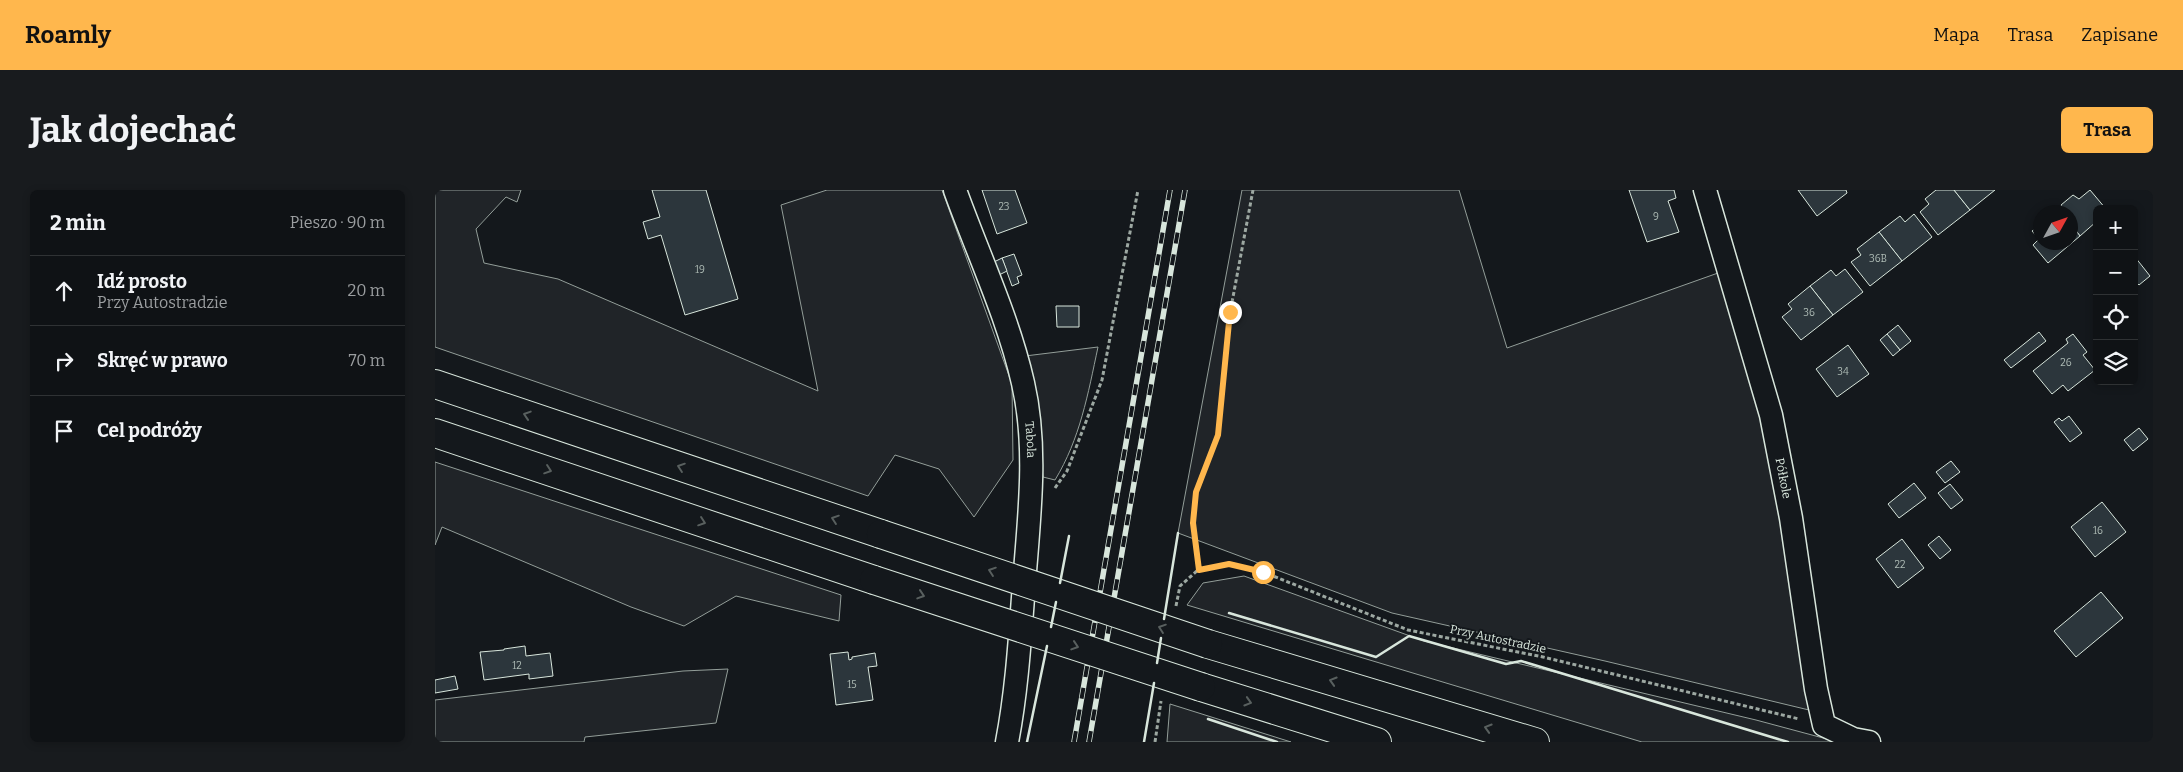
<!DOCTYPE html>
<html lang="pl">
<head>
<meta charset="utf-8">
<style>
	:root { --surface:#0f1215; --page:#181b1e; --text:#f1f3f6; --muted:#9b9ea0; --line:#2f3234; --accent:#ffb74d }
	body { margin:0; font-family:Bitter,serif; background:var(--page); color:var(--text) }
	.controls { position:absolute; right:15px; top:15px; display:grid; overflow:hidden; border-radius:8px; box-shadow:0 2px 8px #0003 }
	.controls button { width:45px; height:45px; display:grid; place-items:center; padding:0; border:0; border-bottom:1px solid var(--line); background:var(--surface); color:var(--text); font:25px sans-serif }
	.compass { position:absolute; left:1598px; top:15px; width:45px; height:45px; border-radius:50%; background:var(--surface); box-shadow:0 2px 8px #0003; rotate:50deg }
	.stop { position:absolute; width:15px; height:15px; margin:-11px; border:4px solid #ffb74d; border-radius:50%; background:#fff }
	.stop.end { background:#ffb74d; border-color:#fff; box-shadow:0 1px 5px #0008 }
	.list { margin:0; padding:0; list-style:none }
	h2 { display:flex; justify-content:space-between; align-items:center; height:65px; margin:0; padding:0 20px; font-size:21px }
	h2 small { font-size:16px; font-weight:400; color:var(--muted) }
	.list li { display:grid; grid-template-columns:32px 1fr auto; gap:15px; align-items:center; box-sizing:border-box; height:70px; padding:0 20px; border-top:1px solid var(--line) }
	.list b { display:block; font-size:19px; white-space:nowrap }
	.list p { margin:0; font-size:16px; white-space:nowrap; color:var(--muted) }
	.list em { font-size:16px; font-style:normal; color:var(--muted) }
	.icon { flex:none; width:28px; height:28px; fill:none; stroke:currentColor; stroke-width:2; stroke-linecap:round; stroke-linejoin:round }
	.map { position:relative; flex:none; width:1718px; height:552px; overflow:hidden; border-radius:8px }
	header { display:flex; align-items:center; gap:30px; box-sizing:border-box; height:70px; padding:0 25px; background:var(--accent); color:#111 }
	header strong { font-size:24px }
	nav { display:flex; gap:28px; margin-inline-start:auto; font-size:18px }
	.intro { display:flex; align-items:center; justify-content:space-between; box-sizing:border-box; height:120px; padding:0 30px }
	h1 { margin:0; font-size:35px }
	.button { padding:12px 22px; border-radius:8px; background:var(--accent); color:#111; font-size:18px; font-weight:700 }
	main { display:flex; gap:30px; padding:0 30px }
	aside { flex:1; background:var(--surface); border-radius:8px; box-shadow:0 2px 8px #0003 }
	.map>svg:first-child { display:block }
</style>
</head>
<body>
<header>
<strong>Roamly</strong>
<nav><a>Mapa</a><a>Trasa</a><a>Zapisane</a></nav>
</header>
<div class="intro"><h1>Jak dojechać</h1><a class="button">Trasa</a></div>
<main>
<aside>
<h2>2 min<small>Pieszo · 90 m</small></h2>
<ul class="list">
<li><svg class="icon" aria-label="ahead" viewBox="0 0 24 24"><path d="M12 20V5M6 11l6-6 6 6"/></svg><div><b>Idź prosto</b><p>Przy Autostradzie</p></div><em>20 m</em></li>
<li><svg class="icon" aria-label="right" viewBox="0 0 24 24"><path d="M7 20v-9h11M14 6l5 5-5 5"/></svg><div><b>Skręć w prawo</b></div><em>70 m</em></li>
<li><svg class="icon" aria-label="arrive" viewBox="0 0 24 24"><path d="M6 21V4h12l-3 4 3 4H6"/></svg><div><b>Cel podróży</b></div></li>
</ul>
</aside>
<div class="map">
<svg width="1718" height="552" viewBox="0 0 1718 552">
	<rect width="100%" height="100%" fill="#14181c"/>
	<!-- green -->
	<g fill="#202428" stroke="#939e99">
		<path d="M0,0H86L82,12L71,7L41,39L49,73L123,89L383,201L346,15L392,0H507L577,194L578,270L539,327L504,279L460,265L433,306L0,157Z"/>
		<path d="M807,0H1024L1072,158L1283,83L1324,212L1350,334L1374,520L1170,471L957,423L743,343Z"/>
		<path d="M663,157C653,204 645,249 620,290L608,287L602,230L590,166Z"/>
		<path d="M0,272L406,405L404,431L301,406L249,436L196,417L7,337L0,355Z"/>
		<path d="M809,386L989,451L1321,530L1403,552H1207L752,415L768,393Z"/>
		<path d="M293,479L281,533L150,547L149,552H0V510L248,481Z"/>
		<path d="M735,514L856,552H732Z"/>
	</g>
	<!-- building -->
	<g fill="#2c363c" stroke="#d8e6dc">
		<path d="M217,0H271L303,109L250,125L226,45L213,49L208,32L225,27Z"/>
		<path d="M547,0H580L592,33L562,44Z"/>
		<path d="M1194,0H1239L1241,8L1233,11L1244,42L1212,52Z"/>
		<path d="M1363,0H1411L1412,3L1382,26Z"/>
		<path d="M1501,0H1519L1535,20L1503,45L1485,22L1494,14L1490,9Z"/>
		<path d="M1519,0H1560L1535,20Z"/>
		<path d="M1655,0L1671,19H1662V31L1645,46L1636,34V22H1631L1626,15L1638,5L1644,9Z"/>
		<path d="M1479,24L1497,47L1467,71L1444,42L1465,26L1470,32Z"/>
		<path d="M1606,34V52H1636V34L1645,46L1613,73L1598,55L1604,49L1597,41Z"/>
		<path d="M1444,42L1467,71L1435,96L1416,72L1426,65L1422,59Z"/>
		<path d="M579,64L587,85L582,87L584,93L577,96L567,68Z"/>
		<path d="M1700,67L1715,86L1704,95L1699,90Z"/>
		<path d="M567,68L572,81L564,85L559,72Z"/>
		<path d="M1410,79L1428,102L1398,125L1375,96L1396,80L1401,86Z"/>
		<path d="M1375,96L1398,125L1366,150L1347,127L1357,119L1353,114Z"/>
		<path d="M621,116H644V137H622Z"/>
		<path d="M1463,135L1476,151L1465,160L1452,144Z"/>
		<path d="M1604,142L1611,151L1576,178L1569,170Z"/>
		<path d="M1452,144L1465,160L1458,166L1445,150Z"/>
		<path d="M1638,144L1652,162L1648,165L1660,180L1633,201L1628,195L1617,204L1598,181L1633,153L1631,149Z"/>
		<path d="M1413,155L1434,184L1402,207L1381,179Z"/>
		<path d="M1634,226L1647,243L1635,252L1619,232L1624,228L1627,231Z"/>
		<path d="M1704,238L1713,249L1698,261L1689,250Z"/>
		<path d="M1516,271L1525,282L1510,293L1501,282Z"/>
		<path d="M1479,293L1491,308L1464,328L1453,314Z"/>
		<path d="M1515,294L1528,310L1516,319L1503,303Z"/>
		<path d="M1667,312L1691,342L1660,367L1636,337Z"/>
		<path d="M1504,346L1516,360L1505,369L1493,355Z"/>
		<path d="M1467,349L1489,378L1463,398L1441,369Z"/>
		<path d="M1666,402L1688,428L1641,467L1619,441Z"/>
		<path d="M90,456L91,466L115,463L118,486L94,489V484L49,490L45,462L69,460V459Z"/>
		<path d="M413,462L414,470L417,469V467L440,463L442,476L433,477L438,510L401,515L395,464Z"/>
		<path d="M20,486L23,499L0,503V490Z"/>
	</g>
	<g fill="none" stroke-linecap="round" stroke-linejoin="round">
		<defs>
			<g id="street">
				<path id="s1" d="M520,0C543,64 573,127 588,193C603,258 594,328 589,394C585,447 582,500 572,552"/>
				<path id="s2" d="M1270,0L1336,225L1356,328L1381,499L1389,535L1418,549L1434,552"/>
			</g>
			<g id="highway">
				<path d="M0,194L446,344"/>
				<path d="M0,243L439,390"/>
				<path d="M773,454L1100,552"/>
				<path d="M766,497L942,552"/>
			</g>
		</defs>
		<!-- street casing -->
		<use href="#street" stroke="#d8e6dc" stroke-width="25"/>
		<!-- highway casing -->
		<use href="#highway" stroke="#d8e6dc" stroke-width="30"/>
		<!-- path -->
		<g stroke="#9da8a2" stroke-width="3" stroke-dasharray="4 2.5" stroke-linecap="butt">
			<path d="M620,298L632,281L667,190L703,0"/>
			<path d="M763,380L758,333L761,302L783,245L795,123L818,0"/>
			<path d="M741,416L745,396L763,380L794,373L828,382L973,440L1108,467L1364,529"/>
			<path d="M720,552L726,511"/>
		</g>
		<!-- street -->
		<use href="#street" stroke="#14181c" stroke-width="22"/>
		<!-- highway -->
		<use href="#highway" stroke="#14181c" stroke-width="28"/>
		<defs>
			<g id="rail">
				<path d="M639,552L735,0"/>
				<path d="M654,552L750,0"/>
			</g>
		</defs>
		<!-- rail casing -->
		<use href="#rail" stroke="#d8e6dc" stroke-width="5.5"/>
		<!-- rail -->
		<use href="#rail" stroke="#14181c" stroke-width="4" stroke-dasharray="11" stroke-linecap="butt"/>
		<defs>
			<g id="highway-bridge">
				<path d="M446,344L773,454"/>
				<path d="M439,390L766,497"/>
			</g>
		</defs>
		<!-- highway-bridge casing -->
		<use href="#highway-bridge" stroke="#d8e6dc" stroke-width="30" stroke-linecap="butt"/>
		<!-- highway-bridge -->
		<use href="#highway-bridge" stroke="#14181c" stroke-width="28"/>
		<!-- wall -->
		<g stroke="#d8e6dc" stroke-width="2.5">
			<path d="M625,393L634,346"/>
			<path d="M794,423L941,467L974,446L1071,474L1086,471L1353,552"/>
			<path d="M729,429L743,343"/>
			<path d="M616,437L621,412"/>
			<path d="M722,473L726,448"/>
			<path d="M773,529L842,552"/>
			<path d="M592,552L612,456"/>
			<path d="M709,552L719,493"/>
		</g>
	</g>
	<!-- one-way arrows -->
	<defs><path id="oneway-chevron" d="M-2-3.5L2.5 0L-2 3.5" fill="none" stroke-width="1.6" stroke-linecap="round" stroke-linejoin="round" transform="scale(1.25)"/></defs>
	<g stroke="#59605f">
		<use href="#oneway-chevron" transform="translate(92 225) rotate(-162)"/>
		<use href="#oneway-chevron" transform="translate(246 277) rotate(-161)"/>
		<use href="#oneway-chevron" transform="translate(113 280) rotate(19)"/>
		<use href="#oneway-chevron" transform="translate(400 329) rotate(-161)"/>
		<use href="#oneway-chevron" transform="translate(267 332) rotate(19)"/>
		<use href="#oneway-chevron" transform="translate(557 381) rotate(-161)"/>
		<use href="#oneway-chevron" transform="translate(486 405) rotate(18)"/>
		<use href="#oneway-chevron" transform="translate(727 438) rotate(-161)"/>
		<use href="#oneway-chevron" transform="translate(640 456) rotate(18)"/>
		<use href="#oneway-chevron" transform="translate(898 491) rotate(-163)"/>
		<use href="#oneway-chevron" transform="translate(813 512) rotate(17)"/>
		<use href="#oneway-chevron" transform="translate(1053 538) rotate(-163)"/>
	</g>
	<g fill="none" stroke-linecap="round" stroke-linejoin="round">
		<!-- route -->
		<path stroke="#ffb74d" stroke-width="6" d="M795,122L783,245L761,302L758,333L764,380L794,374L828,382"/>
	</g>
	<g text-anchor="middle" stroke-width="4" stroke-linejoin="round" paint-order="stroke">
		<!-- number labels -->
		<g font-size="10" fill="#adbab4">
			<text x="569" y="20">23</text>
			<text x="1221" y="30">9</text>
			<text x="1443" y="72">36B</text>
			<text x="265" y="83">19</text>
			<text x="1374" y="126">36</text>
			<text x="1631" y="176">26</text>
			<text x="1408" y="185">34</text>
			<text x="1663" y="344">16</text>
			<text x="1465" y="378">22</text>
			<text x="82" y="479">12</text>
			<text x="417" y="498">15</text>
		</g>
		<!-- street labels -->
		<g font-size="12" fill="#d8e6dc" stroke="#14181c">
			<text dy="4" stroke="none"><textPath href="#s1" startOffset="262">Tabola</textPath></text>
			<text dy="4" stroke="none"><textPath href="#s2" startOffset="299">Półkole</textPath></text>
			<text transform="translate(1063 449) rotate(12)" y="4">Przy Autostradzie</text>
		</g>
	</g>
</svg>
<div class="controls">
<button>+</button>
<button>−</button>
<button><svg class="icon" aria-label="locate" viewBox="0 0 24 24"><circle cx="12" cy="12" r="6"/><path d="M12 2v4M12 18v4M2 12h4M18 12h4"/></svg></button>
<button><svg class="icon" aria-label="layers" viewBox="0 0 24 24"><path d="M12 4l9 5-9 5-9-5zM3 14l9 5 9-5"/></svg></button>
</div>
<svg class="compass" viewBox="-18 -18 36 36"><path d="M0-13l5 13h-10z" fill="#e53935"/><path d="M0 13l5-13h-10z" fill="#9b9ea0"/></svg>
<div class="stop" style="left:828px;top:382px"></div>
<div class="stop end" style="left:795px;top:122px"></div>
</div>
</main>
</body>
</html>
